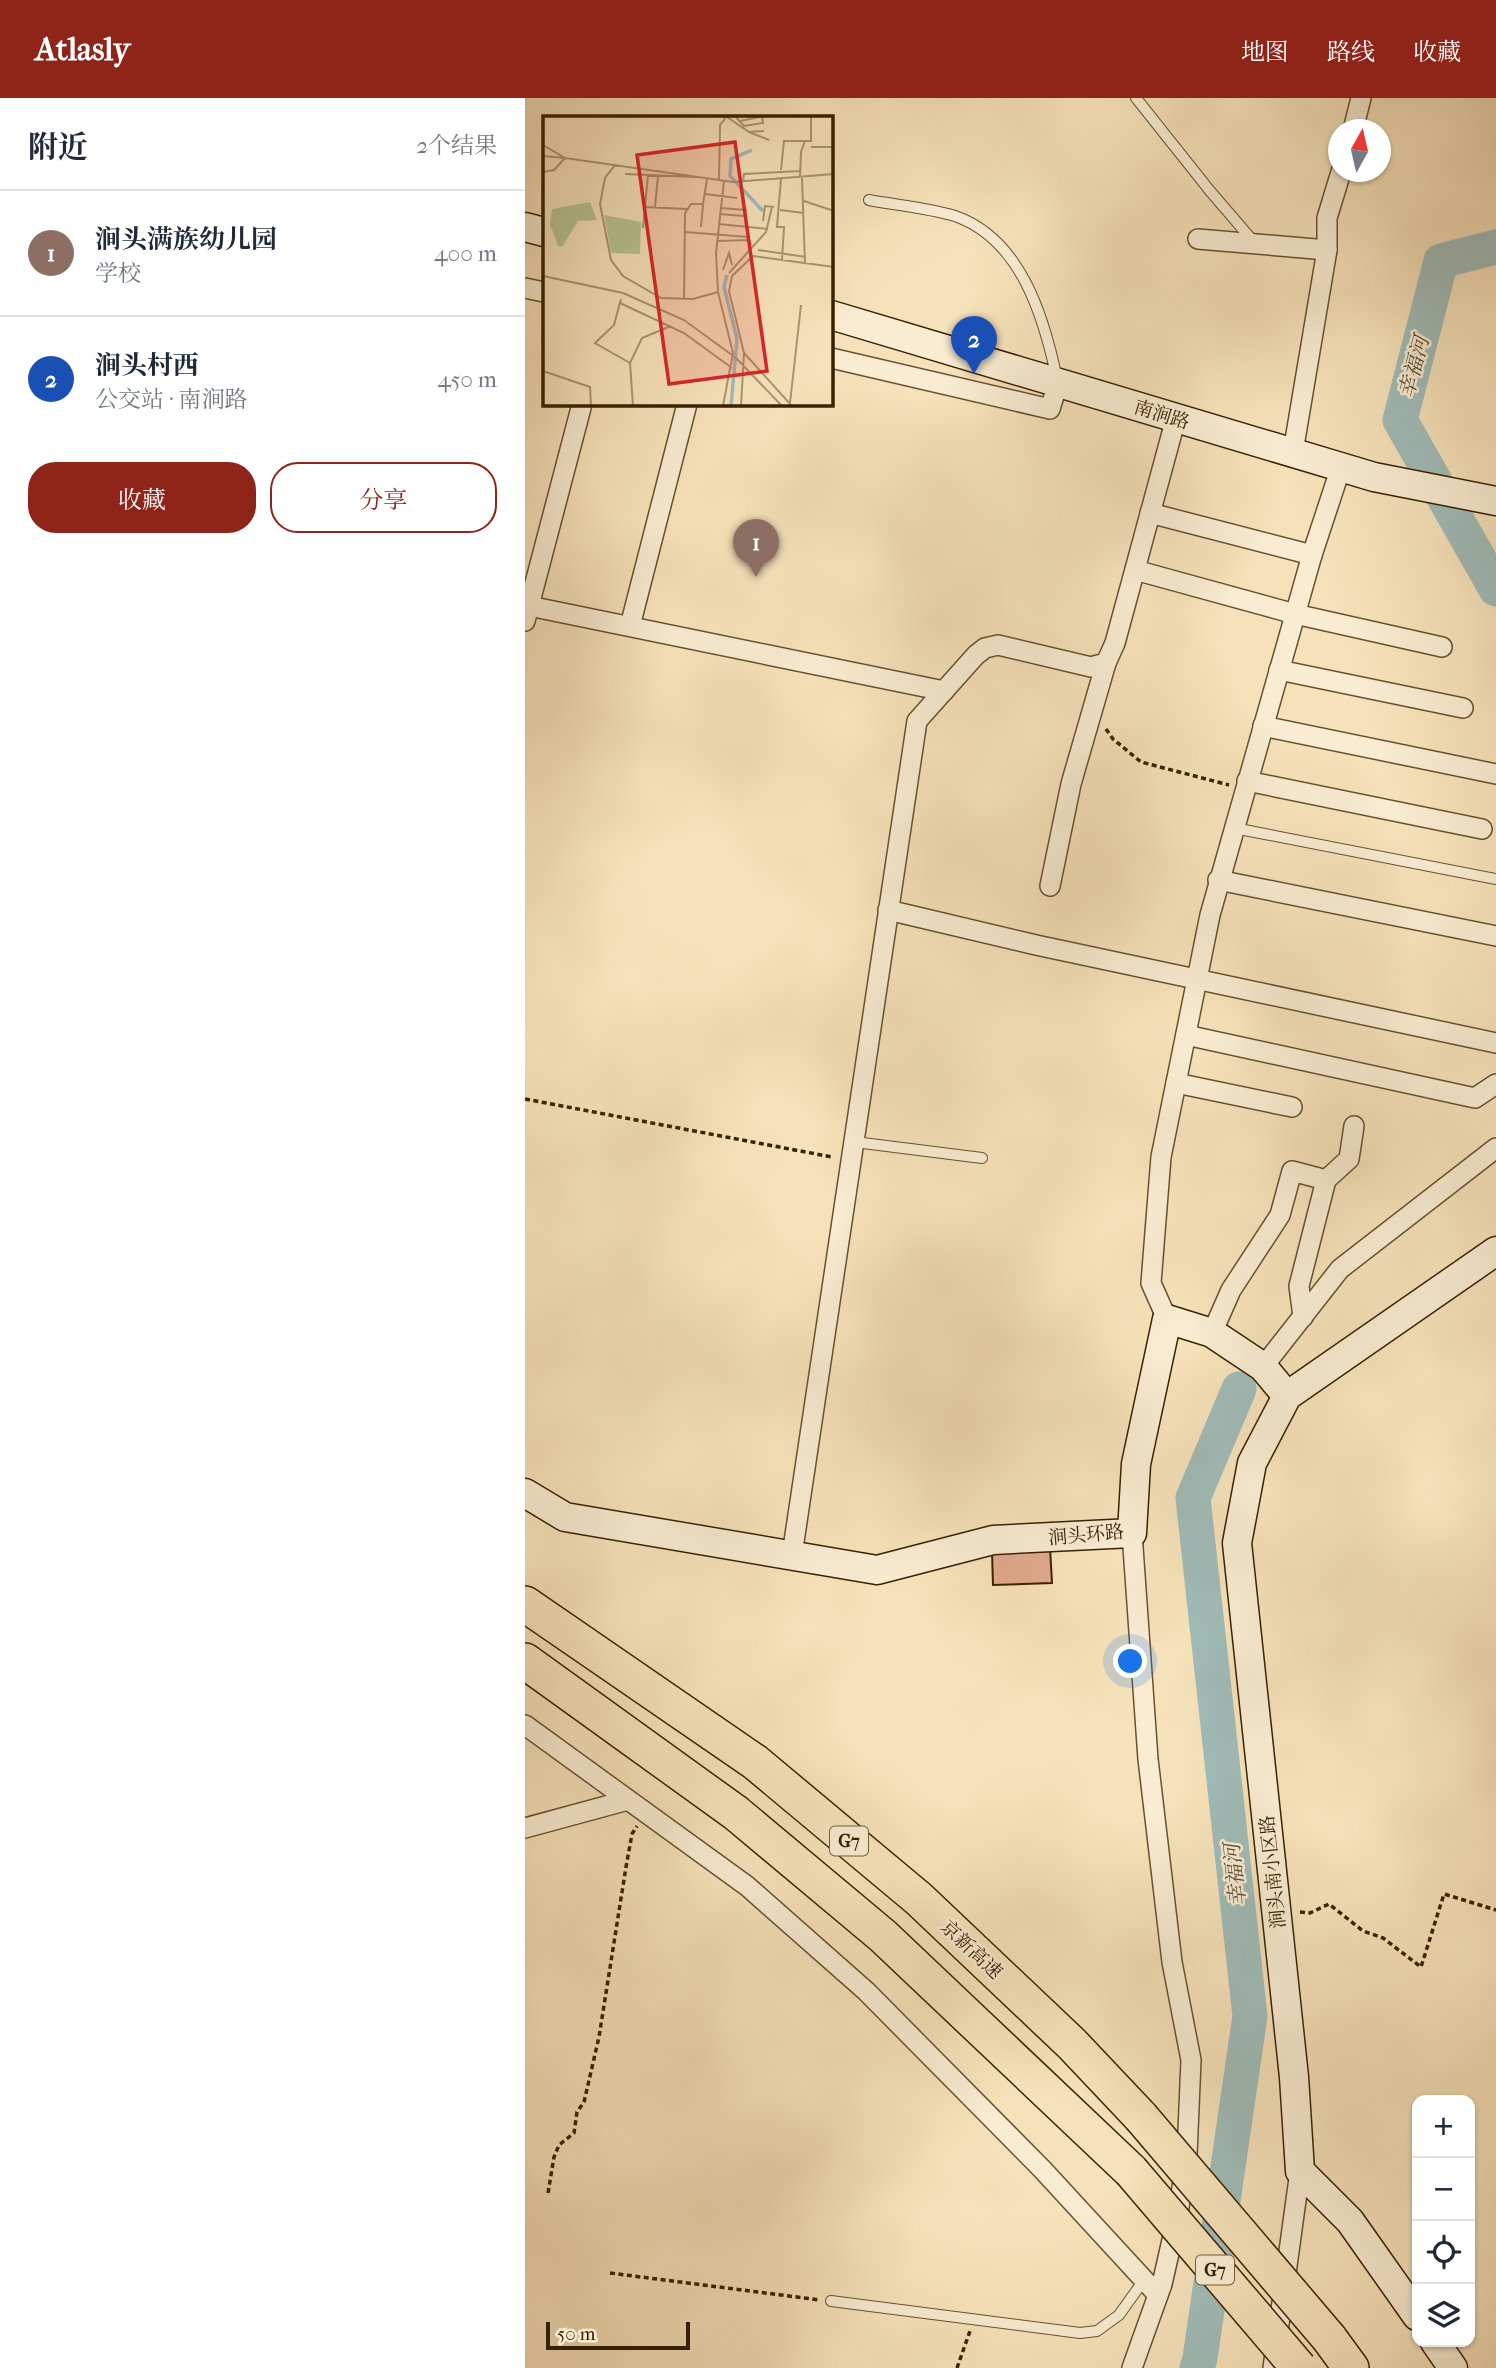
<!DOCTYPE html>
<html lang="zh">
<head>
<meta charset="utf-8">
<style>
	:root { --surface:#fff; --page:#f2f2f3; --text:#1f2937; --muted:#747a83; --line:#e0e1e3; --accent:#8f2418 }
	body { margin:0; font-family:"IM FELL French Canon","Noto Serif SC",serif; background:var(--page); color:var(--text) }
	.controls { position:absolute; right:21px; bottom:21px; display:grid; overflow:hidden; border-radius:14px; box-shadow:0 2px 5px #0004 }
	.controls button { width:63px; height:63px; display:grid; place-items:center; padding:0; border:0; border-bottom:2px solid var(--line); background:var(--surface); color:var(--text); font:35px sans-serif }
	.compass { position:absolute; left:803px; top:21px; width:63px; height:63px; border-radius:50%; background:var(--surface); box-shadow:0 2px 5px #0004; rotate:8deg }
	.scale { position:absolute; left:21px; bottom:18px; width:144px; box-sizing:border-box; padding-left:7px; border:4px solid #382100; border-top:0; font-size:19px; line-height:24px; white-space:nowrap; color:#382100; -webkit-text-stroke:5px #f9ecd2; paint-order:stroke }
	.you { position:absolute; left:606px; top:1564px; width:24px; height:24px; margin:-18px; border:5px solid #fff; border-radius:50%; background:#1a73e8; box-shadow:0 0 0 10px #1a73e833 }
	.badge { display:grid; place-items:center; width:46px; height:46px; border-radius:50%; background:var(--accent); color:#fff; font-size:23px; font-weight:700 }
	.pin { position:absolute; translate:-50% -58px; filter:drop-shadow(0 2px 4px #0008) }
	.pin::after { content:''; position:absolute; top:37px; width:24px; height:21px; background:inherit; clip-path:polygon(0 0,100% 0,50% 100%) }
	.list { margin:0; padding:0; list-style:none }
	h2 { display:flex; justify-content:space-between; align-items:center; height:91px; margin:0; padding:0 28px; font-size:30px }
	h2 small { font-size:23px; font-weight:400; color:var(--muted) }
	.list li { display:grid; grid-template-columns:46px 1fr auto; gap:21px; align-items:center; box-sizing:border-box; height:126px; padding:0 28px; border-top:2px solid var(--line) }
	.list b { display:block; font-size:26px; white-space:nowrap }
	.list p { margin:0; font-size:23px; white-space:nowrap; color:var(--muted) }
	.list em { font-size:23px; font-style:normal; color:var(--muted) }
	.actions { display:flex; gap:14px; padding:21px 28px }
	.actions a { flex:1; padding:16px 0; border:2px solid var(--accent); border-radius:28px; text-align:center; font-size:24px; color:var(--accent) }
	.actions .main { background:var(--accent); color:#fff }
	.icon { flex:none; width:38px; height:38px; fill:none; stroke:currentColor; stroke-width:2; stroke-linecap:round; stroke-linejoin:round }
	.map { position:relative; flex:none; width:971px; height:2270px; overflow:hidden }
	header { display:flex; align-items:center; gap:42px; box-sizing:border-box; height:98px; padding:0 35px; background:var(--accent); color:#fff }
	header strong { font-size:33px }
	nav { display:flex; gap:38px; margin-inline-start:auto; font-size:24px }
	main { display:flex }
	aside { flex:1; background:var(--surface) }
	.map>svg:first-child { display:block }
</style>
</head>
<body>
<header>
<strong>Atlasly</strong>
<nav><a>地图</a><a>路线</a><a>收藏</a></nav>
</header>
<main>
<aside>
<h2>附近<small>2个结果</small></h2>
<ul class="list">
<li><span class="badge" style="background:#8d6e63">1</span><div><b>涧头满族幼儿园</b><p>学校</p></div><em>400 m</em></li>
<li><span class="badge" style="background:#1a4fb4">2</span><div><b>涧头村西</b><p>公交站 · 南涧路</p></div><em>450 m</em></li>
</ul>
<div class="actions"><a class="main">收藏</a><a>分享</a></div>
</aside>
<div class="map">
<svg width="971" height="2270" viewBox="0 0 971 2270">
	<rect width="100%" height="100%" fill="#f6e2ba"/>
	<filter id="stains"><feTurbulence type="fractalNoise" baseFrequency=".00286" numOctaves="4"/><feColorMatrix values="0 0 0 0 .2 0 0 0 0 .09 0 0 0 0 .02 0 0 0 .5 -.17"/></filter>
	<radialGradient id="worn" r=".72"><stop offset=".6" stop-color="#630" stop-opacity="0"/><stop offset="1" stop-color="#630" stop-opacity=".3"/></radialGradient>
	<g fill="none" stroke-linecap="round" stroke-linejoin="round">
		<!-- river -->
		<g stroke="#a0bcb9" stroke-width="35">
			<path d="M971,149L916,163L875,322L971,491"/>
			<path d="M672,2270L675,2260L725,1918L668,1400L714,1291"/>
		</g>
	</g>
	<!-- building -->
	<path fill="#e1ab8e" stroke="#382100" stroke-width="2" d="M525,1450L527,1485L468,1487L467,1453Z"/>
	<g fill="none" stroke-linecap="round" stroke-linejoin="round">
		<defs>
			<g id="lane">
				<path d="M611,0L685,93L728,143"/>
				<path d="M344,102C371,107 404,110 430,118C496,141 519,219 532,281"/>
				<path d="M709,730L971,781"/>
				<path d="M330,1044L457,1060"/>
				<path d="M306,2203L555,2235L572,2233L594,2217L619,2182"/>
			</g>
			<g id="street">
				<path d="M828,32L836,0"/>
				<path d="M673,141L802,152"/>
				<path d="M0,190L19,194"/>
				<path d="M306,260L525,311L533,285"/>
				<path d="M768,354L802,152V120L816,74"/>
				<path d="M625,415L787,457"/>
				<path d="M610,472L770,516L917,549"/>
				<path d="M4,508L419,593"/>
				<path d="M0,523L57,306"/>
				<path d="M105,528L162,306"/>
				<path d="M754,572L938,610"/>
				<path d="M738,628L971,676"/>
				<path d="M722,683L957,731"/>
				<path d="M693,782L971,838"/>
				<path d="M525,788L546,686L581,565"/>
				<path d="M363,812L511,847L971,945"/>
				<path d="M661,937L950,1000L971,986"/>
				<path d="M651,985L767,1009"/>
				<path d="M801,1082L824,1061L829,1028"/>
				<path d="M642,1221L626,1185L636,1059L685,817L787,457L816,369"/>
				<path d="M687,1235L706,1192L755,1117L767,1073L801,1082L774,1188L778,1219"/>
				<path d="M738,1269L815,1171L971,1050"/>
				<path d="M267,1457L392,623L451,557L460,550L473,547L566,569L581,565L590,545L651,320"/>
				<path d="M0,1627L222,1788L341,1893L517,2071L633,2197"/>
				<path d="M0,1730L103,1702"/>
				<path d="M607,2270L637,2186L653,2116L662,2057L666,1962L647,1864L623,1661L607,1435"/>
				<path d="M748,2270L775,2073"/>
			</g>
			<g id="secondary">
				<path d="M0,129L19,134"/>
				<path d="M306,217L849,379L971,403"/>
				<path d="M0,1395L40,1419L352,1472L468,1442L607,1435L611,1366L642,1221L687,1235L738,1269L762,1298"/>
				<path d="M892,2218L825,2123L775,2073L769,1979L712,1445L727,1365L762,1298L971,1153"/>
				<path d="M910,2244L928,2270"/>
			</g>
			<g id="highway">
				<path d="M0,1506L230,1664L394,1801L547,1946L616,2019"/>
				<path d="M0,1563L211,1715L358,1838L606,2073"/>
				<path d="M804,2240L826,2270"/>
			</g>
		</defs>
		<!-- lane casing -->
		<use href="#lane" stroke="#68512e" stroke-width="12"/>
		<!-- street casing -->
		<use href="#street" stroke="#68512e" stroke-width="22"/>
		<!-- secondary casing -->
		<use href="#secondary" stroke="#382100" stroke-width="31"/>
		<!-- highway casing -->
		<use href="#highway" stroke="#382100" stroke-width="38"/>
		<!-- path -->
		<g stroke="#382100" stroke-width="3.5" stroke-dasharray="5 3.5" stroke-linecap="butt">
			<path d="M581,631L588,641L616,664L704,687"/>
			<path d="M0,1001L307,1059"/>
			<path d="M775,1814L785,1815L804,1806L838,1833L858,1840L896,1869L919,1796L971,1812"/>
			<path d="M23,2095L29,2059L34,2047L49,2035L52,2014L59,2004L74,1939L101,1769L107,1736L112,1728"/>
			<path d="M85,2175L295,2202"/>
			<path d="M432,2270L445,2233"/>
		</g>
		<!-- lane -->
		<use href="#lane" stroke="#f9ecd2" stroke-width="10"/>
		<!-- street -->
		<use href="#street" stroke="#f9ecd2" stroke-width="19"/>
		<!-- secondary -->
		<use href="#secondary" stroke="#f9ecd2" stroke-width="28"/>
		<!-- highway -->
		<use href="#highway" stroke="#f6e2ba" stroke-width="35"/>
		<defs>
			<g id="highway-bridge">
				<path d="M616,2019L804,2240"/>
				<path d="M606,2073L774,2270"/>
			</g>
		</defs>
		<!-- highway-bridge casing -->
		<use href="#highway-bridge" stroke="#382100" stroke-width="38" stroke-linecap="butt"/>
		<!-- highway-bridge -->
		<use href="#highway-bridge" stroke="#f6e2ba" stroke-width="35"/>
	</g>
	<g text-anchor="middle" stroke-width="5" stroke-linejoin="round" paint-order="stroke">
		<!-- shield labels -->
		<g fill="#f9ecd2" stroke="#725e3f" stroke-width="2">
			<rect x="305" y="1728.5" width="38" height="29" rx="5"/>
			<rect x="671" y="2157.5" width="38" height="29" rx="5"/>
		</g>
		<g font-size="18" font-weight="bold" fill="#382100">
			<text x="324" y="1749">G7</text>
			<text x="690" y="2178">G7</text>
		</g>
		<!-- street labels -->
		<g font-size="19" fill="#382100" stroke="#f9ecd2">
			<text transform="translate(637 316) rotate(17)" y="7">南涧路</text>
			<text transform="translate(561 1436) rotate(-5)" y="7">涧头环路</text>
			<text transform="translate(747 1774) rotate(-96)" y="7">涧头南小区路</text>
			<text transform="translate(447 1851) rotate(43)" y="7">京新高速</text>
		</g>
		<!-- water labels -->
		<g font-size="21" font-style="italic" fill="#575038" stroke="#f9ecd2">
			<text transform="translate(889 269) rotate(-75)" y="7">幸福河</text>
			<text transform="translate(710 1777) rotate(-96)" y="7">幸福河</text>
		</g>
	</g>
	<!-- overview -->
	<g transform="translate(18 18)">
		<rect width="290" height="290" fill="#f6e2ba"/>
		<path d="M47,86L54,104L35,105L19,131L15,130L7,108L9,93ZM61,99L98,106L97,138L68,137Z" fill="#b7c494"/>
		<path fill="none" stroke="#a0bcb9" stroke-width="3.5" d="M209,34L188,43L187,60L220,95M184,159L181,171L194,223L188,290"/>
		<path fill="none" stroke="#aa9570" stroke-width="2" d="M192,0L201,10L220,7L219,0M184,1L206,16L221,15M197,5L222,0M206,16L226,24M0,29L22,42M268,31H291M0,40L22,42M72,49L62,62L57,88L68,144L80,160L118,182L150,183L175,176L173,137L181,65M238,54L241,25H262M0,56L11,54L22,42L190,66L291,58M82,58L152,61M257,62L258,36L262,25H268V0M259,62L262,148M238,63L234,111H241L239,144M176,64L177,9L184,0M200,66L201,58L257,55M162,78L194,82M261,85L291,95M101,91L144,93M112,91L115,60M177,92L204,94M237,94L261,97M176,98L201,100M220,105L222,90L231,91M175,108L225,113M158,111L160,89M100,112L105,59M142,116L205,121L208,129M174,125L207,124M215,134L263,141M180,154L186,137L189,149M186,157L223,116L229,91M0,160L80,177L141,204L193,242L239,290M189,160L186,175L201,237L249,290M189,160L210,140L291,151M175,176L190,237L180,290M78,183L71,209L52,227L87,247L90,290M141,183L142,97L148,88H160L164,63M77,187L141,217L189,252M87,247L99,222L128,210M0,255L47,271L48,290M247,287L258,189M198,290L201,237"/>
		<path fill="#d62828" fill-opacity="0.15" stroke="#d62828" stroke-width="3.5" d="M192,26L224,255L126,268L94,39Z"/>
		<rect width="290" height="290" fill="none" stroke="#382100" stroke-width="3.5"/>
	</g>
	<rect width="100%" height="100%" filter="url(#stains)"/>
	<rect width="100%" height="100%" fill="url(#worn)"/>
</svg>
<div class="controls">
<button>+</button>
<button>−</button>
<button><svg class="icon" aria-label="locate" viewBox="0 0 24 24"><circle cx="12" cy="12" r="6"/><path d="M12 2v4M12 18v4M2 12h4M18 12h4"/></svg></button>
<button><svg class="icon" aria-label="layers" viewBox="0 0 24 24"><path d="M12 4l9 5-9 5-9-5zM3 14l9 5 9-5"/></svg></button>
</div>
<svg class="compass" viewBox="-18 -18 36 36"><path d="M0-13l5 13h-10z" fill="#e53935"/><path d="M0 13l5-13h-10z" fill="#747a83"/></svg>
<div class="scale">50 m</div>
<div class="you"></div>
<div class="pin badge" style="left:231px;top:479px;background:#8d6e63">1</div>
<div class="pin badge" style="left:449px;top:276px;background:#1a4fb4">2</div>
</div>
</main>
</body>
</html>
